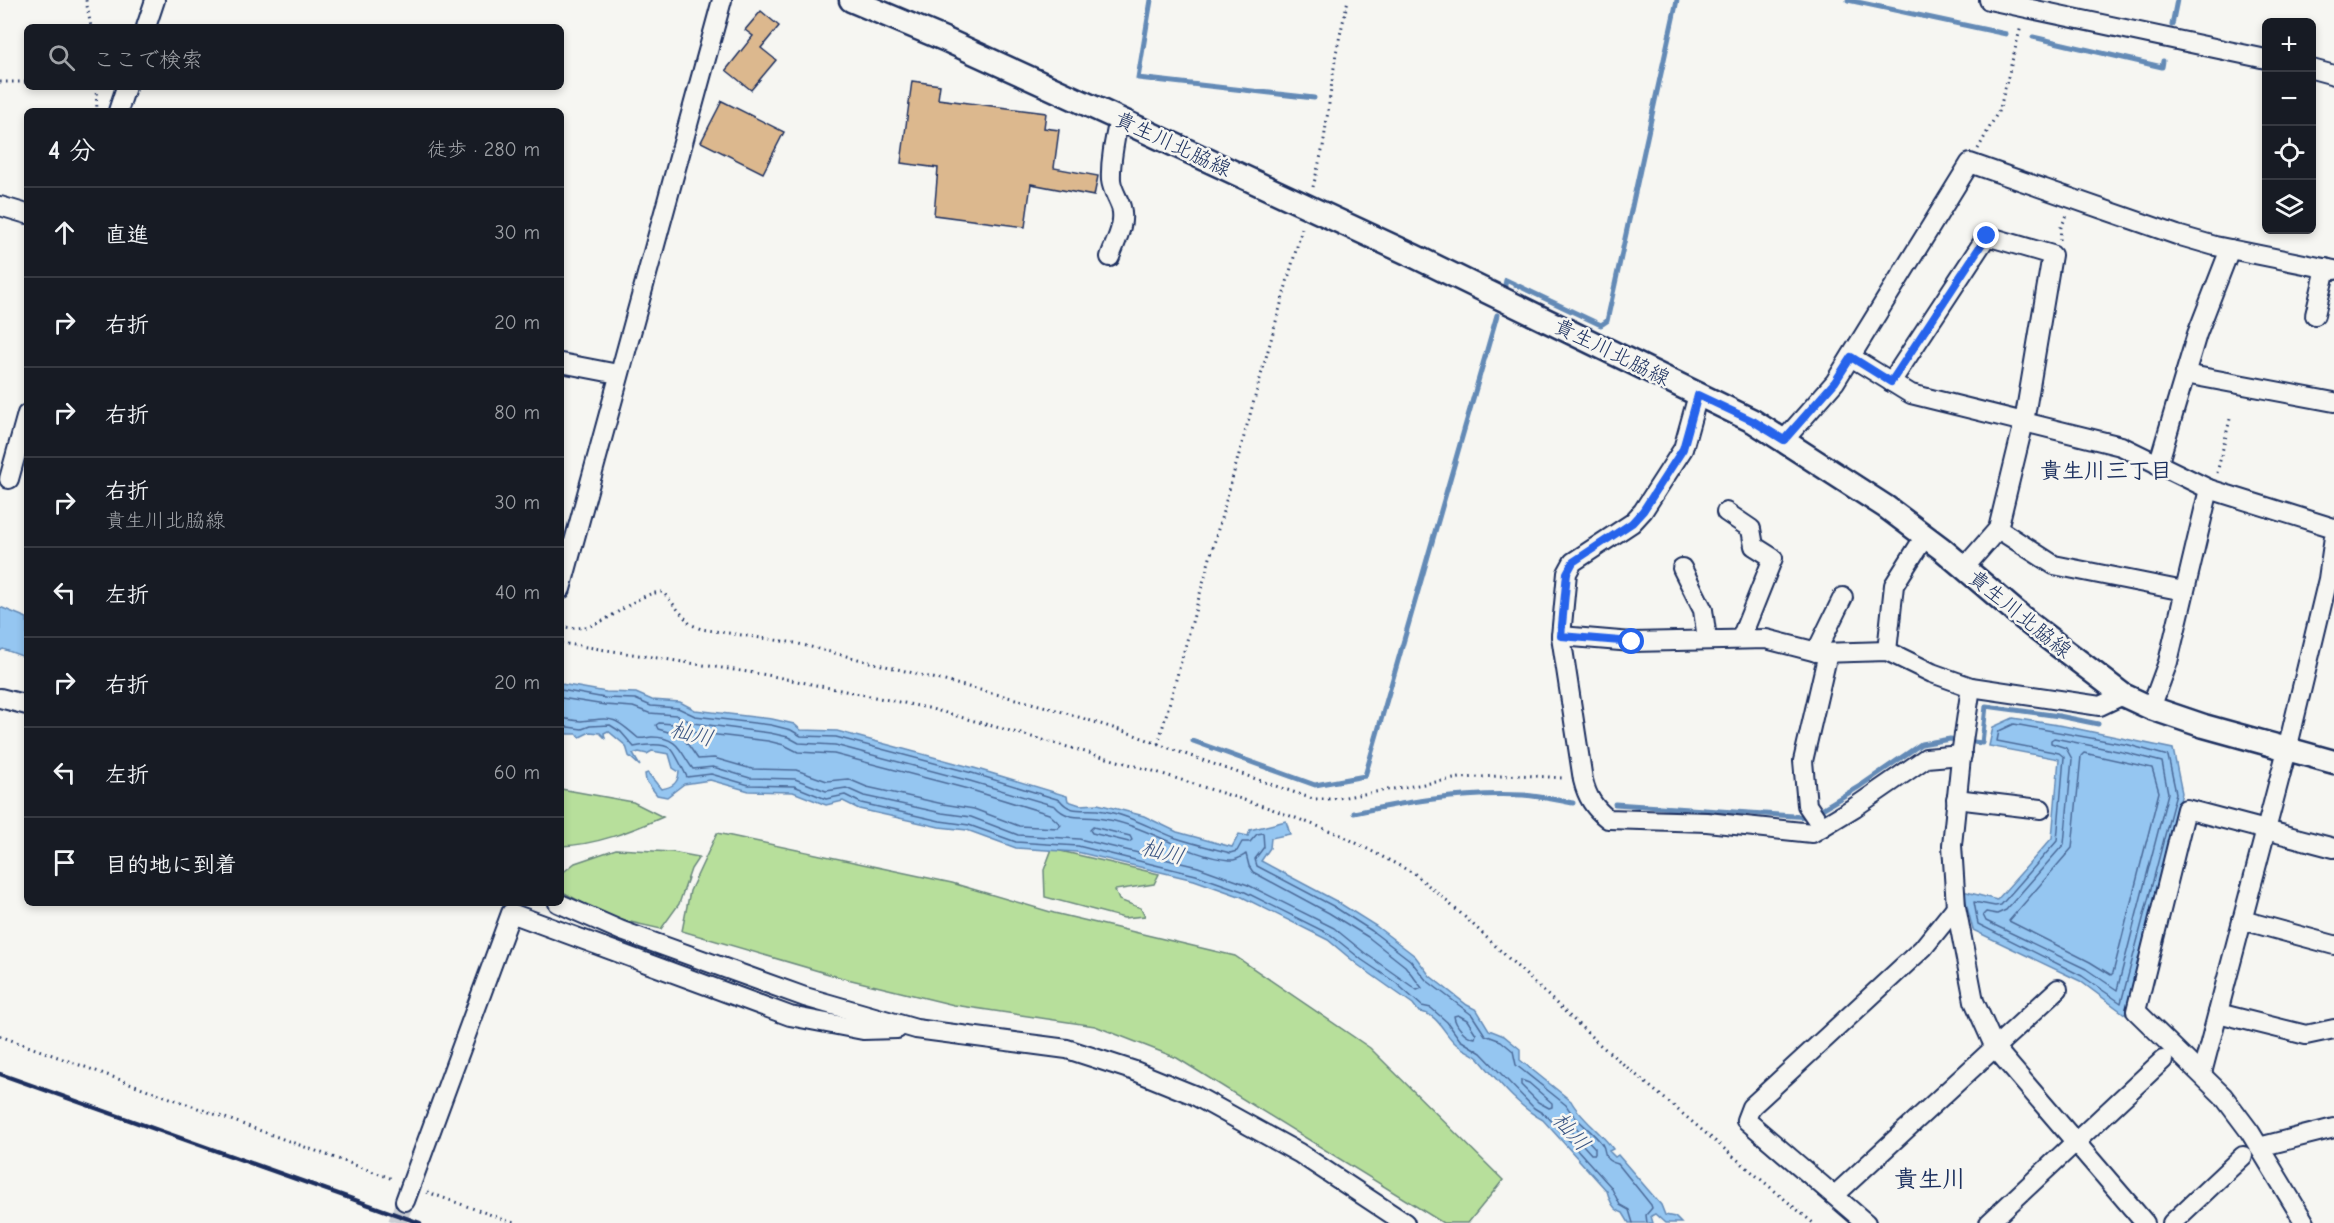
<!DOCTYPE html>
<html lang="ja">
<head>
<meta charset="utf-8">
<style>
	:root { --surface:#171b24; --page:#242831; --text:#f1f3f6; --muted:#9ea1a6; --line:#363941 }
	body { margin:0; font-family:"Comic Neue","Klee One",sans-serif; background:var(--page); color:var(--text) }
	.controls { position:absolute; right:18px; top:18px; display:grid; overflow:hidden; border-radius:9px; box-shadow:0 3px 9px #0003 }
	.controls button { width:54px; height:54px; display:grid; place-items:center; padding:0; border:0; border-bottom:2px solid var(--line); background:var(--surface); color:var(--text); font:30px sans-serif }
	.stop { position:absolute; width:18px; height:18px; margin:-14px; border:4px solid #2563eb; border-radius:50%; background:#fff }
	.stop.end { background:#2563eb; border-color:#fff; box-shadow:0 2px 6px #0008 }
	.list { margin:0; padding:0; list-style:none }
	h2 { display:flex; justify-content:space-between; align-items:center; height:78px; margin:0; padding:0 24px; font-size:26px }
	h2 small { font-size:20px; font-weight:400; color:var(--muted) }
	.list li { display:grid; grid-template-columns:39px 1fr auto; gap:18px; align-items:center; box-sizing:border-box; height:90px; padding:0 24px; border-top:2px solid var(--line) }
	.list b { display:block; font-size:22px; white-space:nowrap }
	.list p { margin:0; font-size:20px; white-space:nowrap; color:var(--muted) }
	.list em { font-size:20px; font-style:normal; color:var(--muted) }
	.icon { flex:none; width:33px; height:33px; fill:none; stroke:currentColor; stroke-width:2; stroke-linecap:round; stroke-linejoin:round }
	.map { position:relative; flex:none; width:2334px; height:1223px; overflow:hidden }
	.search { position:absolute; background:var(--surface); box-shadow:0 3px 9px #0003; left:24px; top:24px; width:540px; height:66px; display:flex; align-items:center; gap:15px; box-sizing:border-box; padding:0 21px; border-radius:9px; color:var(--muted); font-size:22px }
	.panel { position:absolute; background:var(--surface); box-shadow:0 3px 9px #0003; left:24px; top:108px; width:540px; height:798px; border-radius:9px }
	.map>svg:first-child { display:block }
</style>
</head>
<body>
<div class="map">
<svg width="2334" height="1223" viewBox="0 0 2334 1223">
	<rect width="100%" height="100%" fill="#f6f6f2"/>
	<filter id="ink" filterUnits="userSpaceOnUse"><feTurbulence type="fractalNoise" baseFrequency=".0167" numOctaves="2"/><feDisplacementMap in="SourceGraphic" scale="12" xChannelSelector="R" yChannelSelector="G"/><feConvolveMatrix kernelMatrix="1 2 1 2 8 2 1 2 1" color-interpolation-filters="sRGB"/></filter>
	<g filter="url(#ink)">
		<!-- green -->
		<g fill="#b7df9b" stroke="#69877c" stroke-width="1.5">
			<path d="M561,789L633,802L663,817C631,831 596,845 561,846Z"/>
			<path d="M717,833L952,883L1054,913L1235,956L1370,1048L1503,1180L1468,1223H1443L1177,1058L1095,1026L954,1005L839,977L682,931L690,891Z"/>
			<path d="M616,849L672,852L699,857L691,869L679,904L661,929L617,919L590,907L561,891V874L575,863Z"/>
			<path d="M1052,849L1159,874L1154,884L1115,890L1119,900L1141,908L1145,916L1124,918L1045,897L1044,870Z"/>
		</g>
		<!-- water -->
		<g fill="#95c6f1" stroke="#648ab6" stroke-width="1.5">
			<path d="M0,607L27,618V658L3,649L0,651Z"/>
			<path d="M561,684L606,692L636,693L652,700L680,702L695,710L772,719L794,724L801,730L837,731L974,768L1067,796L1068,801L1080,805L1098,804L1144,816L1177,832L1232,847L1239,834L1248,836L1250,830L1286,821L1290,834L1271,838L1270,848L1261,861L1336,901L1376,926L1415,956L1430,976L1467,1005L1477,1010L1489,1030L1504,1036L1520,1049V1060L1571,1101C1580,1118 1601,1132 1613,1149L1609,1151L1615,1157L1618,1155L1661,1205L1665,1215L1675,1217L1681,1223H1665L1655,1214L1651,1216L1653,1223H1629L1623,1213C1613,1210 1610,1201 1607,1191L1543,1120C1517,1106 1498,1081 1479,1059C1473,1053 1463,1050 1456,1044C1443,1033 1438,1013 1419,1012L1413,1004L1358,965L1328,940L1242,897L1194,880L1077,852L1016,848L967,830L939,827L859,809L843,801L826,805L793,792L749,791L710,780L684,784L667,797L657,795L646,781L645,774L648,773L661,789C672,787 678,784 679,772L673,768L669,754L652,751L647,754L639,752L633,754L640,766L629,756L626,746L608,731L604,733L605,738L600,733L590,732L580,737L577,734H567L561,732Z"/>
			<path d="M2013,718L2064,726L2173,749L2182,793L2126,1015L2080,981L1973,930L1963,891L1997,900L2052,838L2059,759L1989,746L1993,727Z"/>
		</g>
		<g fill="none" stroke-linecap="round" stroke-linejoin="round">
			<!-- shore -->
			<g stroke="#4c6b99" stroke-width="1.5">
				<path d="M561,690L605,698L635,699L651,706L678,708L695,716L771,725L791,730L801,736L836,737L972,773L1060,800C1070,813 1082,809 1097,810C1126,813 1150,828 1176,838C1194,844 1212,848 1230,853L1237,851L1242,842H1250L1257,834L1263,833L1264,847L1255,859L1257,866L1333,906L1372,931L1410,960L1426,980L1472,1015L1485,1035L1501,1041L1513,1051L1516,1065L1566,1105C1574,1120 1592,1130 1602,1144C1608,1153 1600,1159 1618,1164L1651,1205L1652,1208L1646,1215L1647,1223"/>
				<path d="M561,698L605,705L633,707L649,713L676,715L693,723L770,733L788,737L799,743L835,745L970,781L1055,806C1067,820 1081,816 1097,818C1144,823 1183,855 1229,860C1236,861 1241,857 1246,854L1249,866L1253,872L1329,913L1368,937L1405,966L1422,988L1417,990L1366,954L1334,928L1248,885L1198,867L1079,839L1018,835L971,817L942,813L864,796L846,788L826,791L795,779L750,778L713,767L693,769C680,752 679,737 652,737C647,737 644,739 638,738C612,715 613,718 581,721C574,721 568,719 561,718"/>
				<path d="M659,723L674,724L692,732L768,741L784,745L798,752L834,754L968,789L1049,814L1061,825L1058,828L1019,826L974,809L943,804L867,787L848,779L827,781L796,770L752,769L714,758L698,759L682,736L658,729L656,725Z"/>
				<path d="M2014,724L2129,745L2168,756L2176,793L2121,1003L2082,976L1978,924L1974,902L1995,906L2001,905L2057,841L2064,757L2059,753L1997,741L1999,731Z"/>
				<path d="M561,726L582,729L590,726L610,725L621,732L634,747C644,745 662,742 671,749C674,750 685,773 687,777L711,774L749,785L794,786L826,799L845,795L861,803L940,821L969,825L1016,842L1078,846L1196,875L1245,892L1331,935L1362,960L1396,983L1422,1006L1431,1008L1447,1022L1460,1040L1481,1053L1534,1108L1547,1116L1611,1187L1620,1205L1629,1210L1633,1223"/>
				<path d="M2054,738L2127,753L2162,762L2168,793L2117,990L2086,969L1986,921L1983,915L1986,912L1997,914L2006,910L2064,844L2072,759L2066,748L2051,743V740Z"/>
				<path d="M2084,753L2152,768L2159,792L2113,973L2111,975L2090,962L2009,921L2072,848L2081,756Z"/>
				<path d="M1093,827L1130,836L1132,840L1129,842L1092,833L1090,830Z"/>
				<path d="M1458,1015L1467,1020L1476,1034L1475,1038C1465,1037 1455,1025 1454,1016Z"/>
				<path d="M1521,1080L1529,1083L1552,1103V1107L1549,1108L1538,1102L1521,1085Z"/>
				<path d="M1571,1122L1595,1148V1154H1591L1566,1126L1567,1123Z"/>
			</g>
			<!-- stream -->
			<g stroke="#648ab6" stroke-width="5">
				<path d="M1151,0L1138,78L1314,98"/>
				<path d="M1848,0L2006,34"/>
				<path d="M2172,25L2177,0"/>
				<path d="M2033,37L2162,67L2163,61"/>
				<path d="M1505,285L1506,280L1601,325L1607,321L1677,0"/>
				<path d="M1193,741L1315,785L1365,776L1497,315"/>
				<path d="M1615,804L1809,817"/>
				<path d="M1817,812L1860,786L1921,744L1950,739L1982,743L1986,706L2059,716L2098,724"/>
				<path d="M1354,813C1408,801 1467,792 1523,795C1540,796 1557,800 1573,803"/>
			</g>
		</g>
		<!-- building -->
		<g fill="#dcb88e" stroke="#1b2f5e" stroke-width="1.5">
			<path d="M761,11L779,26L761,48L776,60L751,90L726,70L753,36L745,30Z"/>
			<path d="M912,81L940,85L938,99L1046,113L1044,128L1059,130L1054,168L1098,176L1094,196L1031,184L1025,227L934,215L938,168L901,163Z"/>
			<path d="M722,101L784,132L763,173L701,142Z"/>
		</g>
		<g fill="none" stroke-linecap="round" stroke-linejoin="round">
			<!-- minor-tunnel -->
			<path stroke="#caced4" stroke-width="18" stroke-dasharray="18 9" stroke-linecap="butt" d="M397,1223L405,1201"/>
			<defs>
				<g id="minor">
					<path d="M1989,0L2266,59"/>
					<path d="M146,27L155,0"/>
					<path d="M2312,69L2334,75"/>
					<path d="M118,111L126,87"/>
					<path d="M0,206L27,214"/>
					<path d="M1110,257C1115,242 1126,224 1121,207C1118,198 1112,190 1111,180C1110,160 1115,138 1119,119"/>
					<path d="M2315,315L2326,268"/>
					<path d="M1851,357L1911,394L2121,446L2209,489L2334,528"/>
					<path d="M561,363L618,374"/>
					<path d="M2185,374L2334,402"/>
					<path d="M1891,382L1987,236L2052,255L2024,422L1998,529L1964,568"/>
					<path d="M1698,395L1683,449L1643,511L1632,523L1573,562L1567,573L1561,636L1583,780C1587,797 1594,808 1608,819L1707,822L1812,833L1855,807L1926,758L1962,755"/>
					<path d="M1784,440L1835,382L1970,163L2177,235L2215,246L2334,270"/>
					<path d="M2158,465L2197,334L2230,249"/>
					<path d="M9,479L27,414"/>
					<path d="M1726,512L1751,529L1754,546L1773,558L1741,638"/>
					<path d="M1998,529L2054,565L2184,591"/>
					<path d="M1682,568L1703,610L1707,639"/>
					<path d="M561,589L722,0"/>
					<path d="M1561,636L1632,642L1766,639L1821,653L1887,651L1932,673L1971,687L2100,706L2123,695"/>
					<path d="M1887,651L1894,585L1925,536"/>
					<path d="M1816,652L1843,597"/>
					<path d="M1971,687L1962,748L1952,845L1956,907L1974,1001L1995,1048L2145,1223"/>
					<path d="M0,698L27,705"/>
					<path d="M2151,708L2168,662L2209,489"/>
					<path d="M1956,799L2041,809"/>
					<path d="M1822,827L1807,805L1803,761L1828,653"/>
					<path d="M558,903L622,931L805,997L916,1029L1067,1049L1135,1071L1194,1095L1299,1153L1405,1223"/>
					<path d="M2242,920L2334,945"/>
					<path d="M2218,1013L2306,1035L2334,1029"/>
					<path d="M2202,1073L2287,750L2328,579L2334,537"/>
					<path d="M2259,1147L2334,1128"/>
					<path d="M1835,1195L2058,989"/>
					<path d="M405,1201L511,913L790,1016L863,1030L897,1029"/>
					<path d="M1866,1223L1746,1120L1751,1107L1923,948L1956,907"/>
					<path d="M1989,1223L2163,1060"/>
					<path d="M2172,1223L2243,1156"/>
					<path d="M2305,1223L2250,1132L2223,1096L2136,1011L2186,809L2334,848"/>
				</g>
				<path id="major" d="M851,0L944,39L1119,119L1414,256L1753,421L1886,507L1942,549L2030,624L2123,695L2151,708L2204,726L2334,762"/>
			</defs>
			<!-- minor casing -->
			<use href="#minor" stroke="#1b2f5e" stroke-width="22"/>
			<!-- major casing -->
			<use href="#major" stroke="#1b2f5e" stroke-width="27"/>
			<!-- path -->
			<g stroke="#1b2f5e" stroke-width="3" stroke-dasharray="1.5 4.5" stroke-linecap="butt">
				<path d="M86,0L91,27"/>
				<path d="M0,82H27"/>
				<path d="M96,87L97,111"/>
				<path d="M1978,149L2000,108L2021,26"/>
				<path d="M1313,187L1323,147L1336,53L1348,0"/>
				<path d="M2060,240L2061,227L2067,215"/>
				<path d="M2217,473L2230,419"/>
				<path d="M561,626C603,638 630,592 663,592L690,624L701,629L795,643L1047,707L1132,734L1182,753L1313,799H1333L1460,778L1520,775L1563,778"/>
				<path d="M561,643L767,675L928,708L1150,770L1269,808L1341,835L1415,874L1466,918L1598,1043L1813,1223"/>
				<path d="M1158,744L1303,225"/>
				<path d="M0,1036L393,1179"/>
				<path d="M427,1192L514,1223"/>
			</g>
			<!-- minor -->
			<use href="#minor" stroke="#f6f6f2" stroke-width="18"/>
			<!-- major -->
			<use href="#major" stroke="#f6f6f2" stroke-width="22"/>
			<!-- rail -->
			<path stroke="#1b2f5e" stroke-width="4.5" d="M0,1074L420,1223"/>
		</g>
	</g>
	<g fill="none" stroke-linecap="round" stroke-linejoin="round" filter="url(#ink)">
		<!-- route -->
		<path stroke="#2563eb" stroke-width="8" d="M1632,642L1561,636L1567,573L1573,562L1632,523L1643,511L1683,449L1698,395L1753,421L1784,440L1835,382L1851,357L1891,382L1987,236"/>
	</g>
	<g text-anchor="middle" stroke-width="5" stroke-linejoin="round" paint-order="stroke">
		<!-- street labels -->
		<g font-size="21" fill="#1b2f5e" stroke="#f6f6f2">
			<text transform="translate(1173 144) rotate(25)" y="7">貴生川北脇線</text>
			<text transform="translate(1612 352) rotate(26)" y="7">貴生川北脇線</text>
			<text transform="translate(2020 614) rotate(39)" y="7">貴生川北脇線</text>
		</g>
		<!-- neighbourhood labels -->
		<g font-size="22" font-weight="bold" fill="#1b2f5e" stroke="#f6f6f2">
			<text x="2106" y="478">貴生川三丁目</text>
		</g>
		<!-- water labels -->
		<g font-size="22" font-style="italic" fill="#3a5583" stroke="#f6f6f2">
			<text transform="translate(692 733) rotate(14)" y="8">杣川</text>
			<text transform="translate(1163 851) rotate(14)" y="8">杣川</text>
			<text transform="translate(1572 1131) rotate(48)" y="8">杣川</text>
		</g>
		<!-- quarter labels -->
		<g font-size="24" font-weight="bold" fill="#1b2f5e" stroke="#f6f6f2">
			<text x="1930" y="1187">貴生川</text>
		</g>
	</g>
</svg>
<div class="controls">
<button>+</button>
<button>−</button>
<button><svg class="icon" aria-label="locate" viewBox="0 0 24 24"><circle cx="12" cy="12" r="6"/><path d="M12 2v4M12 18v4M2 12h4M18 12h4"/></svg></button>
<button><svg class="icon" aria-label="layers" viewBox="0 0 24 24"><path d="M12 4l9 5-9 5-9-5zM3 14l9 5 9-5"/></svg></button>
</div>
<div class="stop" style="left:1632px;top:642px"></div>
<div class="stop end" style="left:1987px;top:236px"></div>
<div class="search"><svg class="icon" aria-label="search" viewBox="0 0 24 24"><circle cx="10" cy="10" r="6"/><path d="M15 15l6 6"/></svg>ここで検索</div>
<section class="panel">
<h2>4 分<small>徒歩 · 280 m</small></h2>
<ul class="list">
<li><svg class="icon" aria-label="ahead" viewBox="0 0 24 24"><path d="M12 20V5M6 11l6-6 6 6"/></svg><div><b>直進</b></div><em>30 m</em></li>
<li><svg class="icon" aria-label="right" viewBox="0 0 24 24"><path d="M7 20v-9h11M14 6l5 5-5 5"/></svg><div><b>右折</b></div><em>20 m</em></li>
<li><svg class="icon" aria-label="right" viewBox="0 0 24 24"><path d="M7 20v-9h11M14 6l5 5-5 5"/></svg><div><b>右折</b></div><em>80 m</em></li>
<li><svg class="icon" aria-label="right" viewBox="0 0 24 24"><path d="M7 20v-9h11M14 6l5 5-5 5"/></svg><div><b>右折</b><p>貴生川北脇線</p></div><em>30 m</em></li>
<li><svg class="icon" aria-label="left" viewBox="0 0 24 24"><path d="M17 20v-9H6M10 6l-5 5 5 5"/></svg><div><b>左折</b></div><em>40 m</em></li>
<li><svg class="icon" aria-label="right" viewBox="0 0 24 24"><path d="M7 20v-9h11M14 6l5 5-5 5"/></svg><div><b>右折</b></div><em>20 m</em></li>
<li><svg class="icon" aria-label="left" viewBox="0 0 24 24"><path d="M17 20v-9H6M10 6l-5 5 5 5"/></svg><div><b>左折</b></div><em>60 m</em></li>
<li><svg class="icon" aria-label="arrive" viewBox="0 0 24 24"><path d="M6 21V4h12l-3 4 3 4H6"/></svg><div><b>目的地に到着</b></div></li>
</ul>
</section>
</div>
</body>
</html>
